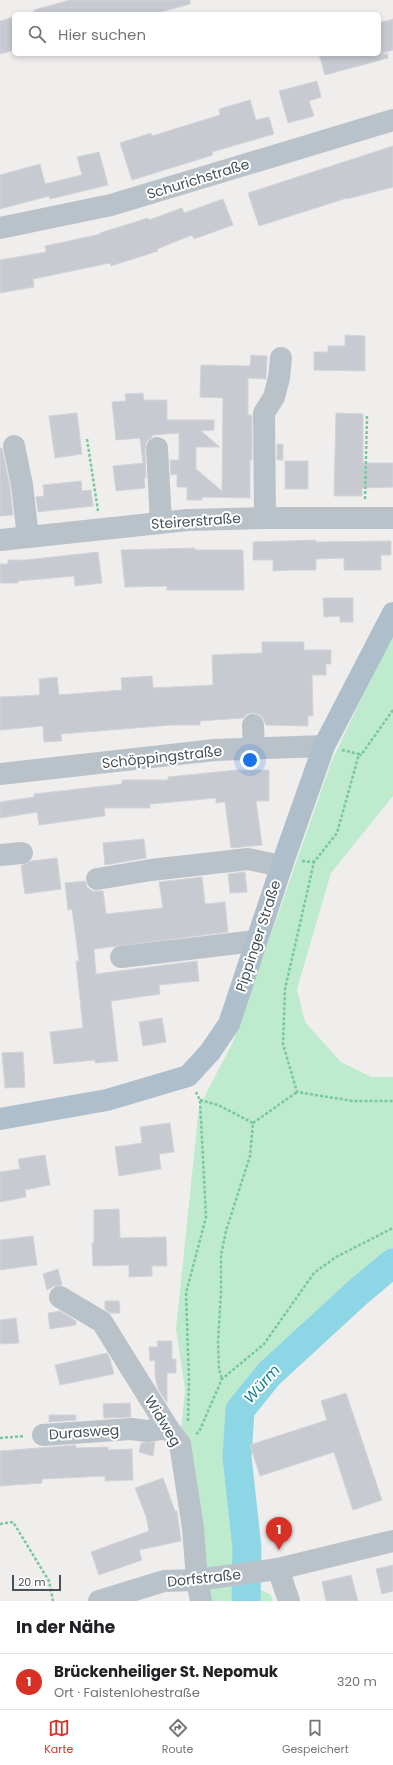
<!DOCTYPE html>
<html lang="de">
<head>
<meta charset="utf-8">
<style>
	:root { --surface:#fff; --page:#f2f2f2; --text:#202124; --muted:#757577; --line:#e0e0e0; --accent:#d93025 }
	body { margin:0; font-family:Poppins,sans-serif; background:var(--page); color:var(--text) }
	.scale { position:absolute; left:12px; bottom:10px; width:49px; box-sizing:border-box; padding-left:4px; border:2px solid #475159; border-top:0; font-size:11px; line-height:14px; white-space:nowrap; color:#475159; -webkit-text-stroke:3px #fff; paint-order:stroke }
	.you { position:absolute; left:250px; top:760px; width:14px; height:14px; margin:-10px; border:3px solid #fff; border-radius:50%; background:#1a73e8; box-shadow:0 0 0 6px #1a73e833 }
	.badge { display:grid; place-items:center; width:26px; height:26px; border-radius:50%; background:var(--accent); color:#fff; font-size:13px; font-weight:700 }
	.pin { position:absolute; translate:-50% -33px; filter:drop-shadow(0 1px 2px #0008) }
	.pin::after { content:''; position:absolute; top:21px; width:14px; height:12px; background:inherit; clip-path:polygon(0 0,100% 0,50% 100%) }
	.list { margin:0; padding:0; list-style:none }
	h2 { display:flex; justify-content:space-between; align-items:center; height:52px; margin:0; padding:0 16px; font-size:17px }
	h2 small { font-size:13px; font-weight:400; color:var(--muted) }
	.list li { display:grid; grid-template-columns:26px 1fr auto; gap:12px; align-items:center; box-sizing:border-box; height:56px; padding:0 16px; border-top:1px solid var(--line) }
	.list b { display:block; font-size:15px; white-space:nowrap }
	.list p { margin:0; font-size:13px; white-space:nowrap; color:var(--muted) }
	.list em { font-size:13px; font-style:normal; color:var(--muted) }
	.icon { flex:none; width:22px; height:22px; fill:none; stroke:currentColor; stroke-width:2; stroke-linecap:round; stroke-linejoin:round }
	.map { position:relative; flex:none; width:393px; height:1601px; overflow:hidden }
	.search { position:absolute; background:var(--surface); box-shadow:0 2px 6px #0003; left:12px; right:12px; top:12px; height:44px; display:flex; align-items:center; gap:10px; box-sizing:border-box; padding:0 14px; border-radius:6px; color:var(--muted); font-size:15px }
	.sheet { height:108px; background:var(--surface) }
	nav { display:flex; justify-content:space-around; align-items:center; box-sizing:border-box; height:56px; border-top:1px solid var(--line); background:var(--surface); font-size:11px; color:var(--muted) }
	nav a { display:grid; justify-items:center; gap:2px }
	nav .on { color:var(--accent) }
	.map>svg:first-child { display:block }
</style>
</head>
<body>
<div class="map">
<svg width="393" height="1601" viewBox="0 0 393 1601">
	<rect width="100%" height="100%" fill="#f0eded"/>
	<!-- green -->
	<path fill="#beebce" d="M393,631V796L331,873L297,989L305,1022L341,1062L371,1077H393V1273L371,1293L272,1372L235,1456L259,1589L271,1595L273,1601H201L177,1468L185,1390L176,1329L199,1107L233,1042L331,763Z"/>
	<g fill="none" stroke-linecap="round" stroke-linejoin="round">
		<!-- river -->
		<path stroke="#8dd6e6" stroke-width="29" d="M246,1601L247,1548L237,1457L240,1410L269,1374L357,1293L393,1263"/>
	</g>
	<!-- building -->
	<g fill="#c7cad0" stroke="#d2d4d9">
		<path d="M70,0H190V4L154,14H35L34,10Z"/>
		<path d="M14,17V50L0,54V21Z"/>
		<path d="M393,19V50L379,54H388V58L325,75L319,54H379V23Z"/>
		<path d="M317,81L321,97L309,101L314,116L288,123L279,91Z"/>
		<path d="M250,100L256,120L269,117L274,134L212,152L213,155L132,180L120,143L151,133L152,136L220,115L219,109Z"/>
		<path d="M393,146V187L347,199V198L259,226L248,193Z"/>
		<path d="M99,152L108,185L50,199L49,196L0,209V175L40,164L45,184L82,175L77,157Z"/>
		<path d="M223,199L233,225L194,239L192,235L157,249L158,251L111,266L110,263L33,279L34,287L0,293V260L46,252L45,246L101,234L100,233L148,218L149,220L182,208L184,213Z"/>
		<path d="M345,335L365,336V371L314,370V352H328V346H345Z"/>
		<path d="M251,355L267,356L266,379L248,378V415H252V460H250V498L202,497V500H187V487H177V474L171,475L170,460H179V433L152,435V437L146,442L145,449L146,478H144L145,488L116,491L113,466L143,463L140,438L116,440L112,402L126,401L125,394L143,393L144,400H167V420H214V430L201,431L220,447H196V469L222,491L223,398L200,397L201,365L250,366Z"/>
		<path d="M77,413L82,454L55,458L49,416Z"/>
		<path d="M336,413L363,414V463H393V487L362,488V496H334Z"/>
		<rect x="277" y="444" width="6" height="16"/>
		<path d="M0,448H2L10,487L13,515L0,516Z"/>
		<rect x="285" y="461" width="23" height="28"/>
		<path d="M81,481L82,491L91,490L93,506L38,512L36,497L44,496L43,485Z"/>
		<path d="M316,540V542L391,541V555H381V570H344V558L316,559V570H295L273,571V560H253V542Z"/>
		<path d="M195,548V550H243L244,590H167V586L125,587L121,550Z"/>
		<path d="M98,552L102,583L75,586L74,576L18,581V583H0V564H8V560H25Z"/>
		<path d="M323,598H353V622H340V616L324,617Z"/>
		<path d="M262,642H304V650H331V664H326V675H312L313,716H308V726L266,725L263,718L258,714L253,713L247,714L243,718L200,721V725H172L61,734L62,741L44,742L43,726L0,730V697L40,695L39,679L57,677L59,695L122,690L121,678L152,676L153,688L213,685L212,655L262,653Z"/>
		<path d="M237,770H269V801H256L262,845L231,848L225,802L216,803V798L150,804V808H104L105,816L39,825L37,812L0,818V802L34,797V794L122,784V780H168V777Z"/>
		<path d="M144,839L146,858L105,865L103,843Z"/>
		<path d="M57,858L61,889L25,894L21,866L31,861Z"/>
		<path d="M245,872L247,892L230,893L228,874Z"/>
		<path d="M202,877L205,904L225,902L228,932L94,949L96,974L197,961L199,981L159,985L160,994L111,1001L118,1061L95,1063V1060L54,1064L50,1032L83,1028L76,961H79L72,909L68,910L65,883L85,881L87,887L92,891H103L106,914L163,908L159,882Z"/>
		<path d="M162,1018L166,1042L143,1046L139,1022Z"/>
		<path d="M23,1052L25,1087L5,1088L2,1053Z"/>
		<path d="M170,1123L174,1152L159,1154L161,1169L119,1176L115,1147L142,1143L140,1127Z"/>
		<path d="M45,1155L50,1185L25,1190L26,1197L0,1202V1172L20,1169L18,1159Z"/>
		<path d="M119,1209L120,1238L166,1237L167,1266H152V1276L129,1277V1265L93,1266L92,1243H94V1210Z"/>
		<path d="M33,1236L37,1265L0,1270V1240Z"/>
		<path d="M58,1269L62,1285L54,1286L47,1290L43,1274Z"/>
		<path d="M105,1301H119L120,1313H110L105,1309Z"/>
		<path d="M60,1311L76,1321V1325L50,1329L48,1313Z"/>
		<path d="M16,1318L19,1343L0,1344V1320Z"/>
		<path d="M157,1341H172V1359H176V1373H167V1403L158,1389L155,1376V1360L150,1361L149,1347H158Z"/>
		<path d="M107,1353L110,1359L114,1374L60,1385L55,1365Z"/>
		<path d="M346,1393L382,1500L353,1510L334,1452L260,1476L250,1445L327,1420L321,1401Z"/>
		<path d="M130,1403L131,1417L104,1418L103,1404Z"/>
		<path d="M49,1415H76V1420L49,1422Z"/>
		<path d="M155,1442L153,1456L139,1452L141,1443Z"/>
		<path d="M76,1445V1448L108,1447V1450L132,1449L133,1480L105,1481V1476L42,1479V1483L0,1486V1451Z"/>
		<path d="M163,1478L175,1511H177L181,1541L139,1550L142,1560L99,1575L91,1552L149,1531L146,1516L135,1488Z"/>
		<path d="M393,1565V1591L382,1594L376,1569Z"/>
		<path d="M351,1575L358,1601H326L322,1582Z"/>
	</g>
	<g fill="none" stroke-linecap="round" stroke-linejoin="round">
		<!-- path -->
		<g stroke="#78c79e" stroke-width="2.5" stroke-dasharray="3 2" stroke-linecap="butt">
			<path d="M87,439L98,511"/>
			<path d="M365,499L367,416"/>
			<path d="M393,710L361,755L359,754L337,833L314,862L285,989L283,1044L297,1092L353,1101H393"/>
			<path d="M342,750L359,754"/>
			<path d="M302,861L314,862"/>
			<path d="M200,1100L218,1105L253,1123L250,1156L226,1231L221,1255V1293L218,1342L219,1369L222,1379"/>
			<path d="M253,1123L297,1092"/>
			<path d="M188,1421L189,1381L186,1293L206,1217L200,1100L196,1092"/>
			<path d="M196,1434L199,1432L222,1379L264,1344L314,1273L336,1257L393,1228"/>
			<path d="M0,1438L25,1436"/>
			<path d="M0,1524L13,1522L49,1581L53,1601"/>
		</g>
		<!-- minor -->
		<g stroke="#bac2c9" stroke-width="22">
			<path d="M0,228L111,205L393,120"/>
			<path d="M14,446L22,485L28,537"/>
			<path d="M157,448L161,522"/>
			<path d="M265,518L264,413L274,397L279,378L281,358"/>
			<path d="M0,540L188,520L265,518H393"/>
			<path d="M253,725L254,749"/>
			<path d="M0,774L215,750L324,746"/>
			<path d="M0,855L22,853"/>
			<path d="M97,879L151,870L248,859L281,866"/>
			<path d="M121,957L256,941"/>
			<path d="M60,1297L102,1322L168,1428L180,1444L193,1528L197,1580L201,1601"/>
			<path d="M43,1435L131,1429L147,1431L168,1428"/>
			<path d="M278,1569L289,1601"/>
			<path d="M99,1601L164,1581L197,1580L278,1569L393,1541"/>
		</g>
		<!-- major -->
		<path stroke="#aebecb" stroke-width="22" d="M0,1119L107,1100L188,1076L210,1052L229,1024L284,859L324,746L393,613"/>
	</g>
	<g text-anchor="middle" stroke-width="4" stroke-linejoin="round" paint-order="stroke">
		<!-- street labels -->
		<g font-size="14" fill="#475159" stroke="#fff">
			<text transform="translate(198 179) rotate(-17)" y="5">Schurichstraße</text>
			<text transform="translate(196 521) rotate(-4)" y="5">Steirerstraße</text>
			<text transform="translate(162 757) rotate(-6)" y="5">Schöppingstraße</text>
			<text transform="translate(258 936) rotate(-72)" y="5">Pippinger Straße</text>
			<text transform="translate(163 1421) rotate(59)" y="5">Widweg</text>
			<text transform="translate(84 1432) rotate(-4)" y="5">Durasweg</text>
			<text transform="translate(204 1578) rotate(-6)" y="5">Dorfstraße</text>
		</g>
		<!-- water labels -->
		<g font-size="15" font-style="italic" fill="#158097" stroke="#fff">
			<text transform="translate(262 1384) rotate(-48)" y="5">Würm</text>
		</g>
	</g>
</svg>
<div class="scale">20 m</div>
<div class="you"></div>
<div class="pin badge" style="left:279px;top:1550px">1</div>
<div class="search"><svg class="icon" aria-label="search" viewBox="0 0 24 24"><circle cx="10" cy="10" r="6"/><path d="M15 15l6 6"/></svg>Hier suchen</div>
</div>
<section class="sheet">
<h2>In der Nähe<small></small></h2>
<ul class="list">
<li><span class="badge">1</span><div><b>Brückenheiliger St. Nepomuk</b><p>Ort · Faistenlohestraße</p></div><em>320 m</em></li>
</ul>
</section>
<nav>
<a class="on"><svg class="icon" aria-label="map" viewBox="0 0 24 24"><path d="M3 6l6-2 6 2 6-2v14l-6 2-6-2-6 2zM9 4v14M15 6v14"/></svg>Karte</a>
<a><svg class="icon" aria-label="directions" viewBox="0 0 24 24"><path d="M12 3l9 9-9 9-9-9zM9 14v-3h6M13 9l2 2-2 2"/></svg>Route</a>
<a><svg class="icon" aria-label="saved" viewBox="0 0 24 24"><path d="M7 4h10v16l-5-4-5 4z"/></svg>Gespeichert</a>
</nav>
</body>
</html>
